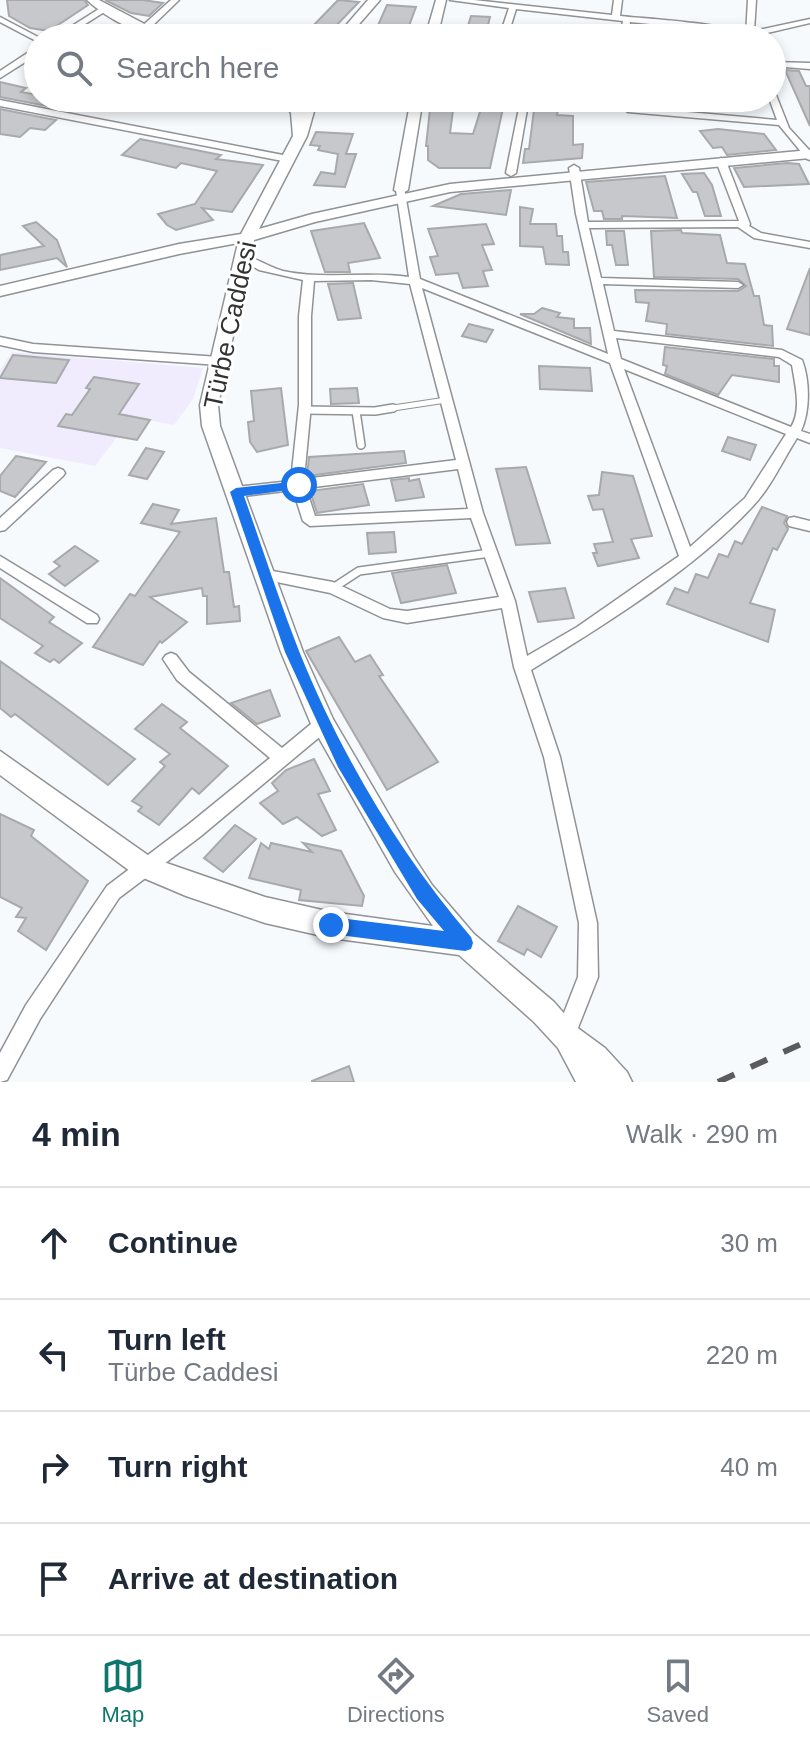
<!DOCTYPE html>
<html lang="en">
<head>
<meta charset="utf-8">
<style>
	:root { --surface:#fff; --page:#f6f6f7; --text:#1f2937; --muted:#747a83; --line:#e0e1e3; --accent:#0f766e }
	body { margin:0; font-family:Helvetica,sans-serif; background:var(--page); color:var(--text) }
	.stop { position:absolute; width:24px; height:24px; margin:-18px; border:6px solid #1a73e8; border-radius:50%; background:#fff }
	.stop.end { background:#1a73e8; border-color:#fff; box-shadow:0 2px 8px #0008 }
	.list { margin:0; padding:0; list-style:none }
	h2 { display:flex; justify-content:space-between; align-items:center; height:104px; margin:0; padding:0 32px; font-size:34px }
	h2 small { font-size:26px; font-weight:400; color:var(--muted) }
	.list li { display:grid; grid-template-columns:52px 1fr auto; gap:24px; align-items:center; box-sizing:border-box; height:112px; padding:0 32px; border-top:2px solid var(--line) }
	.list b { display:block; font-size:30px; white-space:nowrap }
	.list p { margin:0; font-size:26px; white-space:nowrap; color:var(--muted) }
	.list em { font-size:26px; font-style:normal; color:var(--muted) }
	.icon { flex:none; width:44px; height:44px; fill:none; stroke:currentColor; stroke-width:2; stroke-linecap:round; stroke-linejoin:round }
	.map { position:relative; flex:none; width:810px; height:1082px; overflow:hidden }
	.search { position:absolute; background:var(--surface); box-shadow:0 4px 12px #0003; left:24px; right:24px; top:24px; height:88px; display:flex; align-items:center; gap:20px; box-sizing:border-box; padding:0 28px; border-radius:44px; color:var(--muted); font-size:30px }
	.sheet { height:552px; background:var(--surface) }
	nav { display:flex; justify-content:space-around; align-items:center; box-sizing:border-box; height:112px; border-top:2px solid var(--line); background:var(--surface); font-size:22px; color:var(--muted) }
	nav a { display:grid; justify-items:center; gap:4px }
	nav .on { color:var(--accent) }
	.map>svg:first-child { display:block }
</style>
</head>
<body>
<div class="map">
<svg width="810" height="1082" viewBox="0 0 810 1082">
	<rect width="100%" height="100%" fill="#f7fafc"/>
	<!-- education -->
	<path fill="#f0ecfe" d="M12,352L203,368L193,399L174,425L132,417L95,466L0,448V370Z"/>
	<!-- building -->
	<g fill="#c6c8cb" stroke="#a7a9ab" stroke-width="2">
		<path d="M7,0H84L88,5L49,31L30,28L9,16Z"/>
		<path d="M105,0H143L163,3L149,16L131,13Z"/>
		<path d="M338,0L359,2L331,31L312,27Z"/>
		<path d="M387,5L416,7L406,34L375,32Z"/>
		<path d="M471,16L490,17L485,38H472L473,30L467,29Z"/>
		<path d="M785,70L799,71L806,86H810V126Z"/>
		<path d="M0,82L26,88L21,92L38,95V98H79L67,110L0,97Z"/>
		<path d="M484,99H505L490,168H439L428,160V146H426L430,109L453,110L450,133L473,134Z"/>
		<path d="M535,102L559,104L557,115L573,116V145L583,144L582,158L523,163L525,149H529Z"/>
		<path d="M0,109L56,120L45,130L30,128L20,137L0,134Z"/>
		<path d="M718,129L764,134L776,150L727,155L722,147L713,148L700,131Z"/>
		<path d="M316,132L353,134L346,154H356L345,187L314,185L321,172L335,174L338,154L318,150L320,146L310,145Z"/>
		<path d="M140,139L221,155L216,159L263,165L232,212L202,208L213,220L176,230L167,225L158,214L195,204L217,171L181,163L176,168L122,155Z"/>
		<path d="M787,163L799,164L809,184L744,187L734,168Z"/>
		<path d="M704,173L712,185L721,216H705L697,192H693L682,174Z"/>
		<path d="M665,176L677,218L622,216V219H604L602,211H594L586,182Z"/>
		<path d="M511,190L506,215L433,206L461,194Z"/>
		<path d="M520,207L533,209L530,224H556L557,236H562L563,252H568L569,265L546,264L543,247L520,246Z"/>
		<path d="M36,222L57,240L67,267L57,258L0,270V255L44,246L23,226Z"/>
		<path d="M364,223L380,258L348,263L350,272H325L311,231Z"/>
		<path d="M486,224L494,244L482,245L492,270L483,271L488,286L463,288L458,273L436,275L430,257L438,256L428,229Z"/>
		<path d="M681,230L682,233L720,235L727,263L745,264L754,296H759L764,325L772,326L773,346L666,334L667,324L646,321L649,303L636,302L635,290L738,291L746,286L738,279L654,277L651,231Z"/>
		<path d="M606,231H624L628,265H616L612,245H607Z"/>
		<path d="M810,268V335L787,329Z"/>
		<path d="M353,283L361,318L338,320L328,284Z"/>
		<path d="M542,308L560,313L557,317L574,319V328H590L591,344L520,314H534Z"/>
		<path d="M469,324L493,330L486,342L462,336Z"/>
		<path d="M665,347L774,359V366H779V382L732,375L718,395L665,374L667,366L663,365Z"/>
		<path d="M13,355L69,360L56,383L0,378Z"/>
		<path d="M539,366L590,368L592,391L540,389Z"/>
		<path d="M94,377L139,384L119,414L150,420L137,440L58,426L66,414L72,415L90,389L86,388Z"/>
		<path d="M281,388L288,445L257,452L250,442L248,422L254,421L251,391Z"/>
		<path d="M357,388L359,403L331,404L330,389Z"/>
		<path d="M728,437L756,445L750,460L722,451Z"/>
		<path d="M146,448L164,452L147,479L129,475Z"/>
		<path d="M404,451L406,463L307,476L309,457Z"/>
		<path d="M16,456L46,462L15,497L0,491V476Z"/>
		<path d="M526,467L550,543L516,545L496,469Z"/>
		<path d="M602,472L633,476L652,536L631,539L639,558L598,566L593,553H597L594,544L613,542L603,509L593,510L588,496L599,495Z"/>
		<path d="M409,478V481L419,479L424,497L396,501L391,480Z"/>
		<path d="M363,484L369,505L317,513L310,491Z"/>
		<path d="M153,504L179,510L171,524L216,518L224,572H229L234,607L239,606L240,621L207,624V596H203L202,588L150,597L187,622L162,643L160,641L143,665L93,647L130,594L135,596L180,532L141,523Z"/>
		<path d="M762,507L787,516L784,523L788,529L777,550L773,548L750,603L775,610L768,642L667,604L675,588L688,593L696,574L708,578L719,554L728,557L735,541L742,544Z"/>
		<path d="M394,532L396,552L369,554L367,533Z"/>
		<path d="M75,546L98,561L65,586L49,574L60,566L54,562Z"/>
		<path d="M447,565L456,593L401,603L392,573Z"/>
		<path d="M0,578L54,617L49,622L82,643L59,663L54,659L50,662L35,653L43,646L0,618Z"/>
		<path d="M565,588L574,618L538,622L529,592Z"/>
		<path d="M339,637L355,662L370,655L383,675L379,676L438,762L387,790L306,651Z"/>
		<path d="M0,661L55,700L135,759L108,785L15,714L11,717L0,708Z"/>
		<path d="M270,690L280,716L257,724L231,703Z"/>
		<path d="M162,704L187,722L180,728L228,766L199,794L192,788L159,825L138,811L142,807L132,801L165,766L160,762L170,754L135,729Z"/>
		<path d="M314,759L330,791L318,794L336,830L322,836L297,817L283,824L260,803L278,791L272,783L286,770Z"/>
		<path d="M0,814L34,830L31,836L88,881L46,950L18,931L26,918L16,917L22,908L0,897Z"/>
		<path d="M235,825L256,839L223,872L204,858Z"/>
		<path d="M261,843L269,849L271,843L312,852L303,843L341,851L364,896L362,906L299,900L301,890L249,878Z"/>
		<path d="M518,906L557,927L541,957L527,949L524,955L498,941Z"/>
		<path d="M349,1066L354,1082H312V1081Z"/>
	</g>
	<g fill="none" stroke-linecap="round" stroke-linejoin="round">
		<defs>
			<g id="lane-far1">
				<path d="M304,410H317"/>
				<path d="M380,410L446,400"/>
			</g>
			<g id="lane">
				<path d="M304,410L375,411L393,408"/>
				<path d="M356,411L361,445"/>
				<path d="M333,588L359,571L490,553"/>
			</g>
			<g id="street">
				<path d="M171,0H179L147,31H141V27Z"/>
				<path d="M450,0H474L612,15L614,0H622L620,16C647,19 727,23 746,35L748,0H756L754,31L810,19V23L754,36V38C739,38 725,33 709,31C683,27 657,25 630,22L628,38H620L623,21L516,9L507,38H499L509,8Z"/>
				<path d="M102,7L109,9L63,38H53Z"/>
				<path d="M0,17L40,38H38V42L0,22Z"/>
				<path d="M35,48H38V54L0,78V71Z"/>
				<path d="M772,62L810,63V69L772,66Z"/>
				<path d="M772,92L776,95L789,128L810,151V160L807,159L779,125L628,112L609,98H619L630,107L777,120L769,98H772Z"/>
				<path d="M166,98H176L162,110H156V106Z"/>
				<path d="M521,98H529L516,173L511,176L506,173Z"/>
				<path d="M0,100L288,156L293,159L288,162L0,106Z"/>
				<path d="M721,158L726,161L750,224L749,226L761,233L810,242V248L754,238L738,227L589,228L601,278L738,282L743,285L738,288L603,284L614,331L782,350L802,360C810,381 810,411 801,431L810,434V443L797,438C783,460 771,487 753,506C695,569 604,625 531,670L560,757L597,923L598,977L572,1043L565,1046L558,1043L555,1036L578,977L579,923L544,757L514,667L502,608L407,623L383,618L330,593L267,580L262,579L260,575L262,571L267,570L333,582L390,609L407,611L499,597L471,518L310,526L303,521L293,490L236,497L231,495L229,492L236,487L291,481L299,405V316L303,280L259,270L238,257L243,254C257,259 269,267 283,271C324,280 368,271 409,277L396,190L404,188L420,279L608,354L576,214L569,168L574,165L579,168L588,222L739,221L716,161ZM371,280L410,284L456,460L304,479L311,405V316L314,281ZM422,288L610,363L679,556L577,627L527,656L515,601L483,513ZM616,338L779,357L792,365C795,384 802,410 791,427L621,359ZM624,369L786,434L745,498L690,547ZM458,469L468,509L315,516L306,488Z"/>
				<path d="M0,337L33,344L219,357L225,361L219,365L33,352L0,345Z"/>
				<path d="M58,468L63,470L65,473L63,476L5,530L0,531V518L53,470Z"/>
				<path d="M794,517L810,521V531L789,526L787,522L789,518Z"/>
				<path d="M0,556L97,615L99,619L97,623H87L0,568Z"/>
				<path d="M171,653L176,655L189,672L282,748L317,719L323,717L329,719L331,724L329,729L201,836L119,898L40,1019L7,1080L0,1082V1053L26,1005L107,886L189,824L270,758L177,680L163,659L166,655Z"/>
			</g>
			<g id="secondary">
				<path d="M87,0H99L171,38C143,38 107,19 87,0Z"/>
				<path d="M368,0H380L347,38H335Z"/>
				<path d="M436,0H446L437,38H425Z"/>
				<path d="M281,98H293L302,111L307,98L317,101L307,136L259,229L312,214L450,184L810,150V158L450,192L315,222L254,240L218,405L220,426L303,652L333,719L413,856L432,885L474,934L554,1002L575,1026L605,1048L627,1072L632,1082H576L558,1048L534,1022L459,955L331,938L265,923L186,896L134,874L0,775V751L152,858L265,897L331,912L433,926L395,872L311,724L281,652L202,426L200,405L238,243L179,254L0,296V286L179,244L241,234L293,136L291,113Z"/>
				<path d="M411,98H423L408,190L401,194L394,190Z"/>
			</g>
		</defs>
		<!-- lane-far1 casing -->
		<use href="#lane-far1" stroke="#909295" stroke-width="7"/>
		<!-- lane casing -->
		<use href="#lane" stroke="#909295" stroke-width="10"/>
		<!-- street casing -->
		<use href="#street" stroke="#909295" stroke-width="3"/>
		<!-- secondary casing -->
		<use href="#secondary" stroke="#909295" stroke-width="3"/>
		<!-- lane-far1 -->
		<use href="#lane-far1" stroke="#fff" stroke-width="5"/>
		<!-- lane -->
		<use href="#lane" stroke="#fff" stroke-width="7"/>
		<!-- street -->
		<use href="#street" fill="#fff" fill-rule="evenodd"/>
		<!-- secondary -->
		<use href="#secondary" fill="#fff" fill-rule="evenodd"/>
		<!-- rail -->
		<path stroke="#5a5b5c" stroke-width="6" stroke-dasharray="18 18" stroke-linecap="butt" d="M718,1082L810,1040"/>
	</g>
	<!-- route -->
	<path fill="#1a73e8" d="M299,481L305,485L303,488L244,496C262,547 279,600 299,651C340,753 399,853 471,937L473,943L471,949L465,951L331,934L325,931L322,925L325,919L331,917L444,931L417,899L338,767L285,652L230,492L236,488Z"/>
	<g text-anchor="middle" stroke-width="6" stroke-linejoin="round" paint-order="stroke">
		<!-- street labels -->
		<g font-size="26" fill="#313233" stroke="#fff">
			<text transform="translate(230 325) rotate(-78)" y="9">Türbe Caddesi</text>
		</g>
	</g>
</svg>
<div class="stop" style="left:299px;top:485px"></div>
<div class="stop end" style="left:331px;top:925px"></div>
<div class="search"><svg class="icon" aria-label="search" viewBox="0 0 24 24"><circle cx="10" cy="10" r="6"/><path d="M15 15l6 6"/></svg>Search here</div>
</div>
<section class="sheet">
<h2>4 min<small>Walk · 290 m</small></h2>
<ul class="list">
<li><svg class="icon" aria-label="ahead" viewBox="0 0 24 24"><path d="M12 20V5M6 11l6-6 6 6"/></svg><div><b>Continue</b></div><em>30 m</em></li>
<li><svg class="icon" aria-label="left" viewBox="0 0 24 24"><path d="M17 20v-9H6M10 6l-5 5 5 5"/></svg><div><b>Turn left</b><p>Türbe Caddesi</p></div><em>220 m</em></li>
<li><svg class="icon" aria-label="right" viewBox="0 0 24 24"><path d="M7 20v-9h11M14 6l5 5-5 5"/></svg><div><b>Turn right</b></div><em>40 m</em></li>
<li><svg class="icon" aria-label="arrive" viewBox="0 0 24 24"><path d="M6 21V4h12l-3 4 3 4H6"/></svg><div><b>Arrive at destination</b></div></li>
</ul>
</section>
<nav>
<a class="on"><svg class="icon" aria-label="map" viewBox="0 0 24 24"><path d="M3 6l6-2 6 2 6-2v14l-6 2-6-2-6 2zM9 4v14M15 6v14"/></svg>Map</a>
<a><svg class="icon" aria-label="directions" viewBox="0 0 24 24"><path d="M12 3l9 9-9 9-9-9zM9 14v-3h6M13 9l2 2-2 2"/></svg>Directions</a>
<a><svg class="icon" aria-label="saved" viewBox="0 0 24 24"><path d="M7 4h10v16l-5-4-5 4z"/></svg>Saved</a>
</nav>
</body>
</html>
